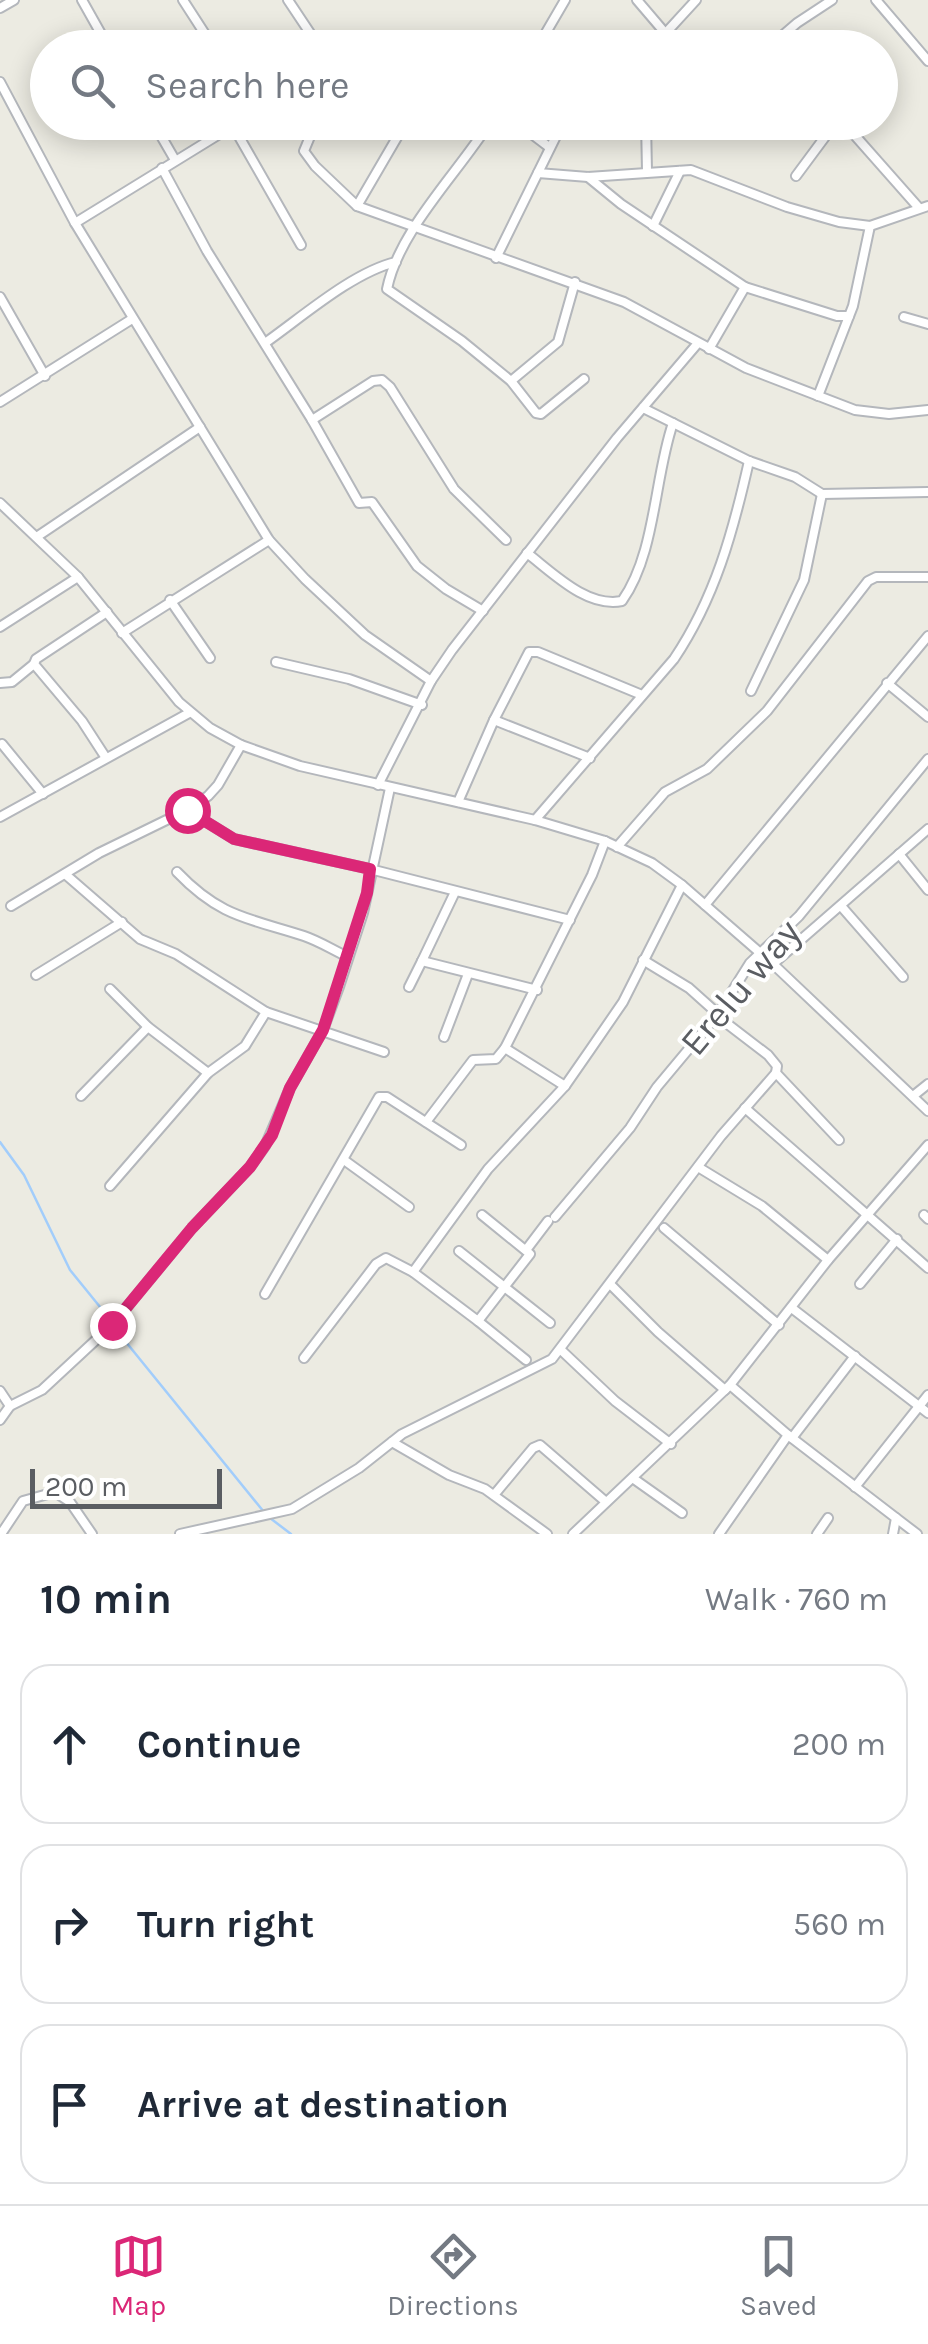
<!DOCTYPE html>
<html lang="en">
<head>
<meta charset="utf-8">
<style>
	:root { --surface:#fff; --page:#f6f6f7; --text:#1f2937; --muted:#747a83; --line:#e0e1e3; --accent:#db2777 }
	body { margin:0; font-family:Karla,sans-serif; background:var(--page); color:var(--text) }
	.scale { position:absolute; left:30px; bottom:25px; width:192px; box-sizing:border-box; padding-left:10px; border:5px solid #5a5d62; border-top:0; font-size:28px; line-height:35px; white-space:nowrap; color:#5a5d62; -webkit-text-stroke:8px #fff; paint-order:stroke }
	.stop { position:absolute; width:30px; height:30px; margin:-22px; border:8px solid #db2777; border-radius:50%; background:#fff }
	.stop.end { background:#db2777; border-color:#fff; box-shadow:0 2px 10px #0008 }
	.list { margin:0; padding:0; list-style:none }
	h2 { display:flex; justify-content:space-between; align-items:center; height:130px; margin:0; padding:0 40px; font-size:42px }
	h2 small { font-size:32px; font-weight:400; color:var(--muted) }
	.list li { display:grid; grid-template-columns:65px 1fr auto; gap:30px; align-items:center; box-sizing:border-box; height:160px; margin:0 20px 20px; padding:0 20px; border:2px solid var(--line); border-radius:30px }
	.list b { display:block; font-size:38px; white-space:nowrap }
	.list em { font-size:32px; font-style:normal; color:var(--muted) }
	.icon { flex:none; width:55px; height:55px; fill:none; stroke:currentColor; stroke-width:2; stroke-linecap:round; stroke-linejoin:round }
	.map { position:relative; flex:none; width:928px; height:1534px; overflow:hidden }
	.search { position:absolute; background:var(--surface); box-shadow:0 5px 25px #0003; left:30px; right:30px; top:30px; height:110px; display:flex; align-items:center; gap:25px; box-sizing:border-box; padding:0 35px; border-radius:55px; color:var(--muted); font-size:38px }
	.sheet { height:670px; background:var(--surface) }
	nav { display:flex; justify-content:space-around; align-items:center; box-sizing:border-box; height:140px; border-top:2px solid var(--line); background:var(--surface); font-size:28px; color:var(--muted) }
	nav a { display:grid; justify-items:center; gap:5px }
	nav .on { color:var(--accent) }
	.map>svg:first-child { display:block }
</style>
</head>
<body>
<div class="map">
<svg width="928" height="1534" viewBox="0 0 928 1534">
	<rect width="100%" height="100%" fill="#ecebe2"/>
	<g fill="none" stroke-linecap="round" stroke-linejoin="round">
		<!-- stream -->
		<g stroke="#a2cdfb" stroke-width="2.5">
			<path d="M0,1142L24,1175L70,1270L109,1318"/>
			<path d="M117,1331L264,1512"/>
			<path d="M270,1518L291,1534"/>
		</g>
		<defs>
			<g id="minor">
				<path d="M82,0L109,48"/>
				<path d="M183,0L214,48"/>
				<path d="M288,0L320,48"/>
				<path d="M637,0L666,34"/>
				<path d="M876,0L928,61"/>
				<path d="M0,8L14,0"/>
				<path d="M537,48L565,0"/>
				<path d="M652,48L696,0"/>
				<path d="M768,48L797,23L832,0"/>
				<path d="M0,82L75,223L269,540L305,579L365,635L431,681"/>
				<path d="M153,122L175,160"/>
				<path d="M316,122L304,151L315,166L357,206L624,302L746,368L855,410L889,414L928,410"/>
				<path d="M490,122C458,173 399,230 387,289L462,341L511,381L536,413L541,414L584,379"/>
				<path d="M516,122L549,147"/>
				<path d="M646,122L647,171"/>
				<path d="M710,122L714,132"/>
				<path d="M843,122L919,208"/>
				<path d="M233,126L301,245"/>
				<path d="M162,168L207,251L312,420L359,503L372,502L417,566L446,589L483,611"/>
				<path d="M538,173L588,177L691,170L787,207L839,222L870,226"/>
				<path d="M796,176L836,122"/>
				<path d="M588,177L621,204L745,287L837,316H849"/>
				<path d="M357,206L406,122"/>
				<path d="M75,223L239,122"/>
				<path d="M653,226L680,171"/>
				<path d="M496,258L563,122"/>
				<path d="M0,297L45,376"/>
				<path d="M904,317L928,324"/>
				<path d="M265,343C302,317 353,272 396,262"/>
				<path d="M709,349L745,287"/>
				<path d="M511,381L558,342L575,282"/>
				<path d="M818,396L853,306L870,226L928,206"/>
				<path d="M0,402L132,319"/>
				<path d="M643,408L749,461L795,477L822,494L928,492"/>
				<path d="M312,420L373,381L382,380L390,387L454,489L506,540"/>
				<path d="M0,503L78,577L179,702L210,728L241,745L300,766L535,820L605,841L652,863L682,885L773,964L928,1111"/>
				<path d="M38,536L200,427"/>
				<path d="M527,553C553,573 587,608 622,601C656,553 654,478 673,423"/>
				<path d="M170,600L210,658"/>
				<path d="M0,627L78,577"/>
				<path d="M122,633L269,540"/>
				<path d="M276,662L349,679L422,705"/>
				<path d="M0,683L12,682L34,664"/>
				<path d="M887,683L928,717"/>
				<path d="M751,691L804,580L822,494"/>
				<path d="M494,720L590,758"/>
				<path d="M2,744L43,794"/>
				<path d="M106,758L82,721L34,664L36,659L107,612"/>
				<path d="M378,785L431,681L452,650L617,438L698,343"/>
				<path d="M458,802L494,720L529,652H538L642,695"/>
				<path d="M187,810L234,839L370,869L570,920"/>
				<path d="M0,817L189,713"/>
				<path d="M535,820L674,659C715,598 733,532 749,461"/>
				<path d="M617,847L665,792L707,769L767,711L868,581L876,577H928"/>
				<path d="M899,854L928,890"/>
				<path d="M177,872C220,917 248,918 304,936C319,941 333,950 348,957"/>
				<path d="M65,874L140,939L176,954L266,1012L384,1052"/>
				<path d="M455,892L422,961L537,990"/>
				<path d="M705,905L928,636"/>
				<path d="M11,906L99,853L187,810L208,796L218,785L241,745"/>
				<path d="M841,906L903,977"/>
				<path d="M643,960L689,988L718,1014"/>
				<path d="M773,964L928,829"/>
				<path d="M36,975L122,922"/>
				<path d="M409,987L422,961"/>
				<path d="M110,989L148,1027L208,1073"/>
				<path d="M721,1019L768,1055L777,1066L776,1073L839,1140"/>
				<path d="M444,1037L468,974"/>
				<path d="M505,1048L565,1086"/>
				<path d="M81,1096L148,1027"/>
				<path d="M913,1096L928,1084"/>
				<path d="M745,1108L928,1268"/>
				<path d="M426,1122L473,1060L496,1059L505,1048L592,875L605,841"/>
				<path d="M344,1160L409,1207"/>
				<path d="M698,1167L762,1206L828,1260"/>
				<path d="M110,1186L208,1073L245,1046L266,1012"/>
				<path d="M924,1215L928,1219"/>
				<path d="M555,1217L630,1128L657,1087L718,1014L750,963L799,916L928,759"/>
				<path d="M664,1228L779,1325"/>
				<path d="M526,1250L548,1221"/>
				<path d="M459,1251L550,1323"/>
				<path d="M413,1272L478,1321L530,1254L482,1215"/>
				<path d="M610,1284L658,1332L725,1390"/>
				<path d="M860,1284L897,1239"/>
				<path d="M265,1294L379,1097H387L461,1145"/>
				<path d="M793,1309L928,1413"/>
				<path d="M478,1321L526,1360"/>
				<path d="M561,1350L615,1401L671,1444"/>
				<path d="M304,1358L376,1264L386,1258L413,1272L488,1169L565,1086L590,1050L623,1002L682,885"/>
				<path d="M730,1385L788,1435L896,1518L893,1534"/>
				<path d="M0,1391L10,1406L0,1420"/>
				<path d="M10,1406L42,1390L112,1325L192,1228L250,1167L265,1146L290,1088L323,1030L339,987L363,913L390,788"/>
				<path d="M792,1438L855,1356"/>
				<path d="M392,1442L449,1475L485,1489L547,1534"/>
				<path d="M634,1479L682,1513"/>
				<path d="M855,1487L928,1395"/>
				<path d="M494,1495L533,1448L540,1445L606,1502"/>
				<path d="M896,1518L917,1534"/>
				<path d="M1,1534L23,1501L55,1492L70,1502L92,1534"/>
				<path d="M180,1534L292,1509L359,1468L402,1434L552,1359L721,1136L776,1073"/>
				<path d="M573,1534L730,1385L828,1260L928,1145"/>
				<path d="M719,1534L788,1435"/>
				<path d="M817,1534L828,1518"/>
			</g>
		</defs>
		<!-- minor casing -->
		<use href="#minor" stroke="#b4b7bc" stroke-width="12"/>
		<!-- minor -->
		<use href="#minor" stroke="#fff" stroke-width="8"/>
	</g>
	<g fill="none" stroke-linecap="round" stroke-linejoin="round">
		<!-- route -->
		<path stroke="#db2777" stroke-width="12" d="M112,1325L192,1228L250,1167L272,1135L290,1088L323,1030L367,893L370,869L234,839L187,810"/>
	</g>
	<g text-anchor="middle" stroke-width="8" stroke-linejoin="round" paint-order="stroke">
		<!-- street labels -->
		<g font-size="38" fill="#5a5d62" stroke="#fff">
			<text transform="translate(740 987) rotate(-50)" y="13">Erelu way</text>
		</g>
	</g>
</svg>
<div class="scale">200 m</div>
<div class="stop" style="left:187px;top:810px"></div>
<div class="stop end" style="left:112px;top:1325px"></div>
<div class="search"><svg class="icon" aria-label="search" viewBox="0 0 24 24"><circle cx="10" cy="10" r="6"/><path d="M15 15l6 6"/></svg>Search here</div>
</div>
<section class="sheet">
<h2>10 min<small>Walk · 760 m</small></h2>
<ul class="list">
<li><svg class="icon" aria-label="ahead" viewBox="0 0 24 24"><path d="M12 20V5M6 11l6-6 6 6"/></svg><div><b>Continue</b></div><em>200 m</em></li>
<li><svg class="icon" aria-label="right" viewBox="0 0 24 24"><path d="M7 20v-9h11M14 6l5 5-5 5"/></svg><div><b>Turn right</b></div><em>560 m</em></li>
<li><svg class="icon" aria-label="arrive" viewBox="0 0 24 24"><path d="M6 21V4h12l-3 4 3 4H6"/></svg><div><b>Arrive at destination</b></div></li>
</ul>
</section>
<nav>
<a class="on"><svg class="icon" aria-label="map" viewBox="0 0 24 24"><path d="M3 6l6-2 6 2 6-2v14l-6 2-6-2-6 2zM9 4v14M15 6v14"/></svg>Map</a>
<a><svg class="icon" aria-label="directions" viewBox="0 0 24 24"><path d="M12 3l9 9-9 9-9-9zM9 14v-3h6M13 9l2 2-2 2"/></svg>Directions</a>
<a><svg class="icon" aria-label="saved" viewBox="0 0 24 24"><path d="M7 4h10v16l-5-4-5 4z"/></svg>Saved</a>
</nav>
</body>
</html>
